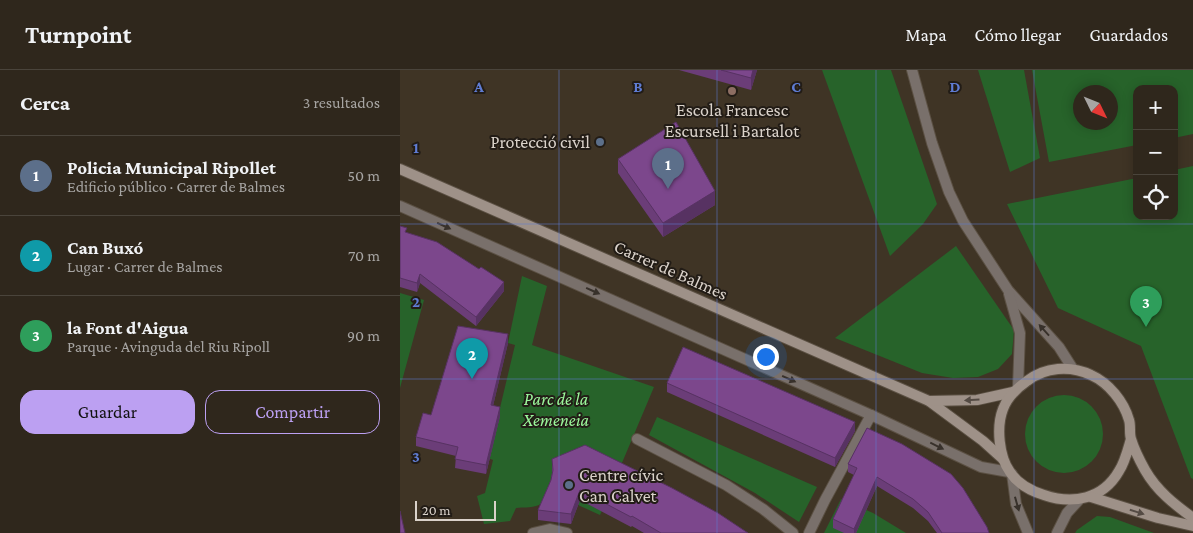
<!DOCTYPE html>
<html lang="es">
<head>
<meta charset="utf-8">
<style>
	:root { --surface:#2f271c; --page:#3b3329; --text:#f1f3f6; --muted:#a7a5a3; --line:#4a443b; --accent:#bca0f2 }
	body { margin:0; font-family:"Crimson Pro",serif; background:var(--page); color:var(--text) }
	.controls { position:absolute; right:15px; top:15px; display:grid; overflow:hidden; border-radius:10px; box-shadow:0 2px 12px #0003 }
	.controls button { width:45px; height:45px; display:grid; place-items:center; padding:0; border:0; border-bottom:1px solid var(--line); background:var(--surface); color:var(--text); font:25px sans-serif }
	.compass { position:absolute; left:673px; top:15px; width:45px; height:45px; border-radius:50%; background:var(--surface); box-shadow:0 2px 12px #0003; rotate:133deg }
	.scale { position:absolute; left:15px; bottom:12px; width:81px; box-sizing:border-box; padding-left:5px; border:2px solid #dad2ca; border-top:0; font-size:14px; line-height:18px; white-space:nowrap; color:#dad2ca; -webkit-text-stroke:4px #221c16; paint-order:stroke }
	.you { position:absolute; left:365px; top:286px; width:18px; height:18px; margin:-12px; border:4px solid #fff; border-radius:50%; background:#1a73e8; box-shadow:0 0 0 8px #1a73e833 }
	.badge { display:grid; place-items:center; width:32px; height:32px; border-radius:50%; background:var(--accent); color:#fff; font-size:16px; font-weight:700 }
	.pin { position:absolute; translate:-50% -41px; filter:drop-shadow(0 1px 2px #0008) }
	.pin::after { content:''; position:absolute; top:26px; width:18px; height:15px; background:inherit; clip-path:polygon(0 0,100% 0,50% 100%) }
	.list { margin:0; padding:0; list-style:none }
	h2 { display:flex; justify-content:space-between; align-items:center; height:65px; margin:0; padding:0 20px; font-size:21px }
	h2 small { font-size:16px; font-weight:400; color:var(--muted) }
	.list li { display:grid; grid-template-columns:32px 1fr auto; gap:15px; align-items:center; box-sizing:border-box; height:80px; padding:0 20px; border-top:1px solid var(--line) }
	.list b { display:block; font-size:19px; white-space:nowrap }
	.list p { margin:0; font-size:16px; white-space:nowrap; color:var(--muted) }
	.list em { font-size:16px; font-style:normal; color:var(--muted) }
	.actions { display:flex; gap:10px; padding:15px 20px }
	.actions a { flex:1; padding:11px 0; border:1px solid var(--accent); border-radius:15px; text-align:center; font-size:18px; color:var(--accent) }
	.actions .main { background:var(--accent); color:#111 }
	.icon { flex:none; width:28px; height:28px; fill:none; stroke:currentColor; stroke-width:2; stroke-linecap:round; stroke-linejoin:round }
	.map { position:relative; flex:none; width:793px; height:463px; overflow:hidden }
	header { display:flex; align-items:center; gap:30px; box-sizing:border-box; height:70px; padding:0 25px; background:var(--surface); border-bottom:1px solid var(--line) }
	header strong { font-size:24px }
	nav { display:flex; gap:28px; margin-inline-start:auto; font-size:18px }
	main { display:flex }
	aside { flex:1; background:var(--surface) }
	.map>svg:first-child { display:block }
</style>
</head>
<body>
<header>
<strong>Turnpoint</strong>
<nav><a>Mapa</a><a>Cómo llegar</a><a>Guardados</a></nav>
</header>
<main>
<aside>
<h2>Cerca<small>3 resultados</small></h2>
<ul class="list">
<li><span class="badge" style="background:#5c6f8a">1</span><div><b>Policia Municipal Ripollet</b><p>Edificio público · Carrer de Balmes</p></div><em>50 m</em></li>
<li><span class="badge" style="background:#0f9aa8">2</span><div><b>Can Buxó</b><p>Lugar · Carrer de Balmes</p></div><em>70 m</em></li>
<li><span class="badge" style="background:#2e9e5b">3</span><div><b>la Font d'Aigua</b><p>Parque · Avinguda del Riu Ripoll</p></div><em>90 m</em></li>
</ul>
<div class="actions"><a class="main">Guardar</a><a>Compartir</a></div>
</aside>
<div class="map">
<svg width="793" height="463" viewBox="0 0 793 463">
	<rect width="100%" height="100%" fill="#3f3425"/>
	<!-- green -->
	<g fill="#27632a" fill-rule="evenodd">
		<path d="M422,0H491L537,134L523,154L490,186Z"/>
		<path d="M578,0H624L640,88L610,102Z"/>
		<path d="M632,0H793V64L774,68V19H737V75L649,92ZM680,22H710V52H680Z"/>
		<path d="M793,96V409L791,408L741,276L658,238L607,134L737,108V146H774V100Z"/>
		<path d="M556,176L614,260L612,284L598,299L578,307L553,308L522,303L435,268Z"/>
		<path d="M122,206L147,216L132,275L254,317L200,445L178,435L197,380L152,398C153,411 151,432 136,436C130,438 123,437 116,438L110,451L84,454L77,426L85,423L93,390L88,388L115,275L108,273Z"/>
		<path d="M0,223L24,230L0,318Z"/>
		<circle cx="664" cy="364" r="39"/>
		<path d="M257,347L417,417L399,452L355,423L249,365Z"/>
		<path d="M441,429L473,443L506,463H424Z"/>
		<path d="M697,446L710,447L754,463H675L677,460Z"/>
	</g>
	<g fill="none" stroke-linecap="round" stroke-linejoin="round">
		<defs>
			<g id="minor">
				<path d="M0,136L471,345L581,397L609,402"/>
				<path d="M237,369L326,415L363,439L393,463"/>
				<path d="M612,404L616,434L628,463"/>
				<path d="M133,463L150,459L167,463"/>
				<path d="M409,463L425,430L471,345"/>
				<path d="M657,463L667,443L679,430"/>
			</g>
			<g id="tertiary">
				<path d="M512,0L532,73L549,122L563,151L608,220L659,277L673,299"/>
				<path d="M609,224L620,263L618,317"/>
			</g>
			<g id="secondary">
				<path d="M0,99L529,331L583,371L603,389"/>
				<path d="M529,331L577,330L613,322"/>
				<path d="M731,369C728,379 725,392 719,401C703,429 673,435 644,425C631,421 617,413 610,402C599,387 596,357 603,339C607,328 617,318 627,311C645,297 670,295 691,305C709,313 724,332 729,350C731,356 729,363 731,369C734,379 740,391 745,400C757,421 774,434 793,448"/>
				<path d="M691,427L758,448L793,456"/>
			</g>
		</defs>
		<!-- minor casing -->
		<use href="#minor" stroke="#5b5043" stroke-width="12"/>
		<!-- tertiary casing -->
		<use href="#tertiary" stroke="#5b5043" stroke-width="12"/>
		<!-- secondary casing -->
		<use href="#secondary" stroke="#5b5043" stroke-width="12"/>
		<!-- minor -->
		<use href="#minor" stroke="#79706b" stroke-width="10"/>
		<!-- tertiary -->
		<use href="#tertiary" stroke="#79706b" stroke-width="10"/>
		<!-- secondary -->
		<use href="#secondary" stroke="#9e9188" stroke-width="10"/>
	</g>
	<!-- wall -->
	<g fill="#6b3d78">
		<path d="M279,0H357L351,20Z"/>
		<path d="M218,89L315,135L263,167L218,103Z"/>
		<path d="M0,156L7,163L104,221L76,256L20,213L17,222L0,217Z"/>
		<path d="M108,273L93,336L100,346L86,404L55,398L56,386L16,376V367L31,345Z"/>
		<path d="M267,313L455,361L435,397L267,322Z"/>
		<path d="M467,358L589,463H537L528,451L513,438L477,416L456,463H444L433,458V449L454,405L448,402V394Z"/>
		<path d="M152,389L348,463H244L232,456L231,457L180,430L171,454L138,450V440L151,410L152,403Z"/>
	</g>
	<!-- shaded-wall -->
	<g fill="#573262">
		<path d="M353,0H357L351,20V8Z"/>
		<path d="M315,121V135L263,167V153Z"/>
		<path d="M20,204V213L17,222V213Z"/>
		<path d="M104,212V221L76,256V247Z"/>
		<path d="M108,264V273L91,344V335Z"/>
		<path d="M100,337V346L86,404V395Z"/>
		<path d="M455,352V361L435,397V388Z"/>
		<path d="M477,407V416L456,463H454V459Z"/>
		<path d="M180,420V430L171,454V444Z"/>
	</g>
	<!-- building -->
	<g fill="#7c478c" stroke="#573262">
		<path d="M321,0H353L351,8Z"/>
		<path d="M276,52L315,121L263,153L218,89Z"/>
		<path d="M0,156L7,158L5,162L37,172L79,199L81,197L104,212L76,247L20,204L17,213L0,208Z"/>
		<path d="M58,256L108,264L91,335L100,337L86,395L55,389L58,377L16,367L23,343L31,345Z"/>
		<path d="M283,277L455,352L435,388L267,313Z"/>
		<path d="M467,358L502,374L551,404L563,418L587,457L589,463H542L528,442L513,429L477,407L454,459L433,449L457,398L448,394Z"/>
		<path d="M185,375L272,418L318,443L348,463H261L232,446L231,447L180,420L171,444L138,440L151,410L153,400L152,389Z"/>
		<path d="M0,441L5,463H0Z"/>
	</g>
	<!-- one-way arrows -->
	<defs><path id="oneway-solid" d="M-6-.8H1V-3.2L6.5 0L1 3.2V.8H-6Z" transform="scale(1.25)"/></defs>
	<g fill="#38312b">
		<use href="#oneway-solid" transform="translate(44 156) rotate(24)"/>
		<use href="#oneway-solid" transform="translate(193 221) rotate(24)"/>
		<use href="#oneway-solid" transform="translate(644 260) rotate(-132)"/>
		<use href="#oneway-solid" transform="translate(389 309) rotate(24)"/>
		<use href="#oneway-solid" transform="translate(537 376) rotate(26)"/>
		<use href="#oneway-solid" transform="translate(617 434) rotate(74)"/>
	</g>
	<g fill="#544b44">
		<use href="#oneway-solid" transform="translate(572 330) rotate(177)"/>
		<use href="#oneway-solid" transform="translate(737 442) rotate(17)"/>
	</g>
	<!-- grid -->
	<path fill="none" stroke="#5f7cd3" stroke-width="1" stroke-opacity="0.55" d="M159,0V463M317,0V463M476,0V463M634,0V463M0,154H793M0,309H793"/>
	<!-- markers -->
	<circle fill="#8d6e63" stroke="#221c16" stroke-width="2" cx="332" cy="21" r="5"/>
	<g fill="#5c6f8a" stroke="#221c16" stroke-width="2">
		<circle cx="200" cy="72" r="5"/>
		<circle cx="169" cy="415" r="5"/>
	</g>
	<g text-anchor="middle" stroke-width="4" stroke-linejoin="round" paint-order="stroke">
		<!-- poi labels -->
		<g font-size="18" fill="#dad2ca" stroke="#221c16">
			<text x="332" y="46">Escola Francesc<tspan x="332" dy="21">Escursell i Bartalot</tspan></text>
			<text x="190" y="78" text-anchor="end">Protecció civil</text>
			<text x="179" y="411" text-anchor="start">Centre cívic<tspan x="179" dy="21">Can Calvet</tspan></text>
		</g>
		<!-- street labels -->
		<g font-size="18" fill="#dad2ca" stroke="#221c16">
			<text transform="translate(271 200) rotate(24)" y="6">Carrer de Balmes</text>
		</g>
		<!-- park labels -->
		<g font-size="18" font-style="italic" fill="#9cf89c" stroke="#221c16">
			<text x="156" y="335">Parc de la<tspan x="156" dy="21">Xemeneia</tspan></text>
		</g>
	</g>
	<g font-size="16" text-anchor="middle" font-weight="bold" fill="#5f7cd3" stroke="#221c16" stroke-width="4" stroke-linejoin="round" paint-order="stroke">
		<text x="79" y="22">A</text>
		<text x="238" y="22">B</text>
		<text x="396" y="22">C</text>
		<text x="555" y="22">D</text>
		<text x="16" y="83">1</text>
		<text x="16" y="237">2</text>
		<text x="16" y="392">3</text>
	</g>
</svg>
<div class="controls">
<button>+</button>
<button>−</button>
<button><svg class="icon" aria-label="locate" viewBox="0 0 24 24"><circle cx="12" cy="12" r="6"/><path d="M12 2v4M12 18v4M2 12h4M18 12h4"/></svg></button>
</div>
<svg class="compass" viewBox="-18 -18 36 36"><path d="M0-13l5 13h-10z" fill="#e53935"/><path d="M0 13l5-13h-10z" fill="#a7a5a3"/></svg>
<div class="scale">20 m</div>
<div class="you"></div>
<div class="pin badge" style="left:268px;top:119px;background:#5c6f8a">1</div>
<div class="pin badge" style="left:72px;top:309px;background:#0f9aa8">2</div>
<div class="pin badge" style="left:746px;top:257px;background:#2e9e5b">3</div>
</div>
</main>
</body>
</html>
